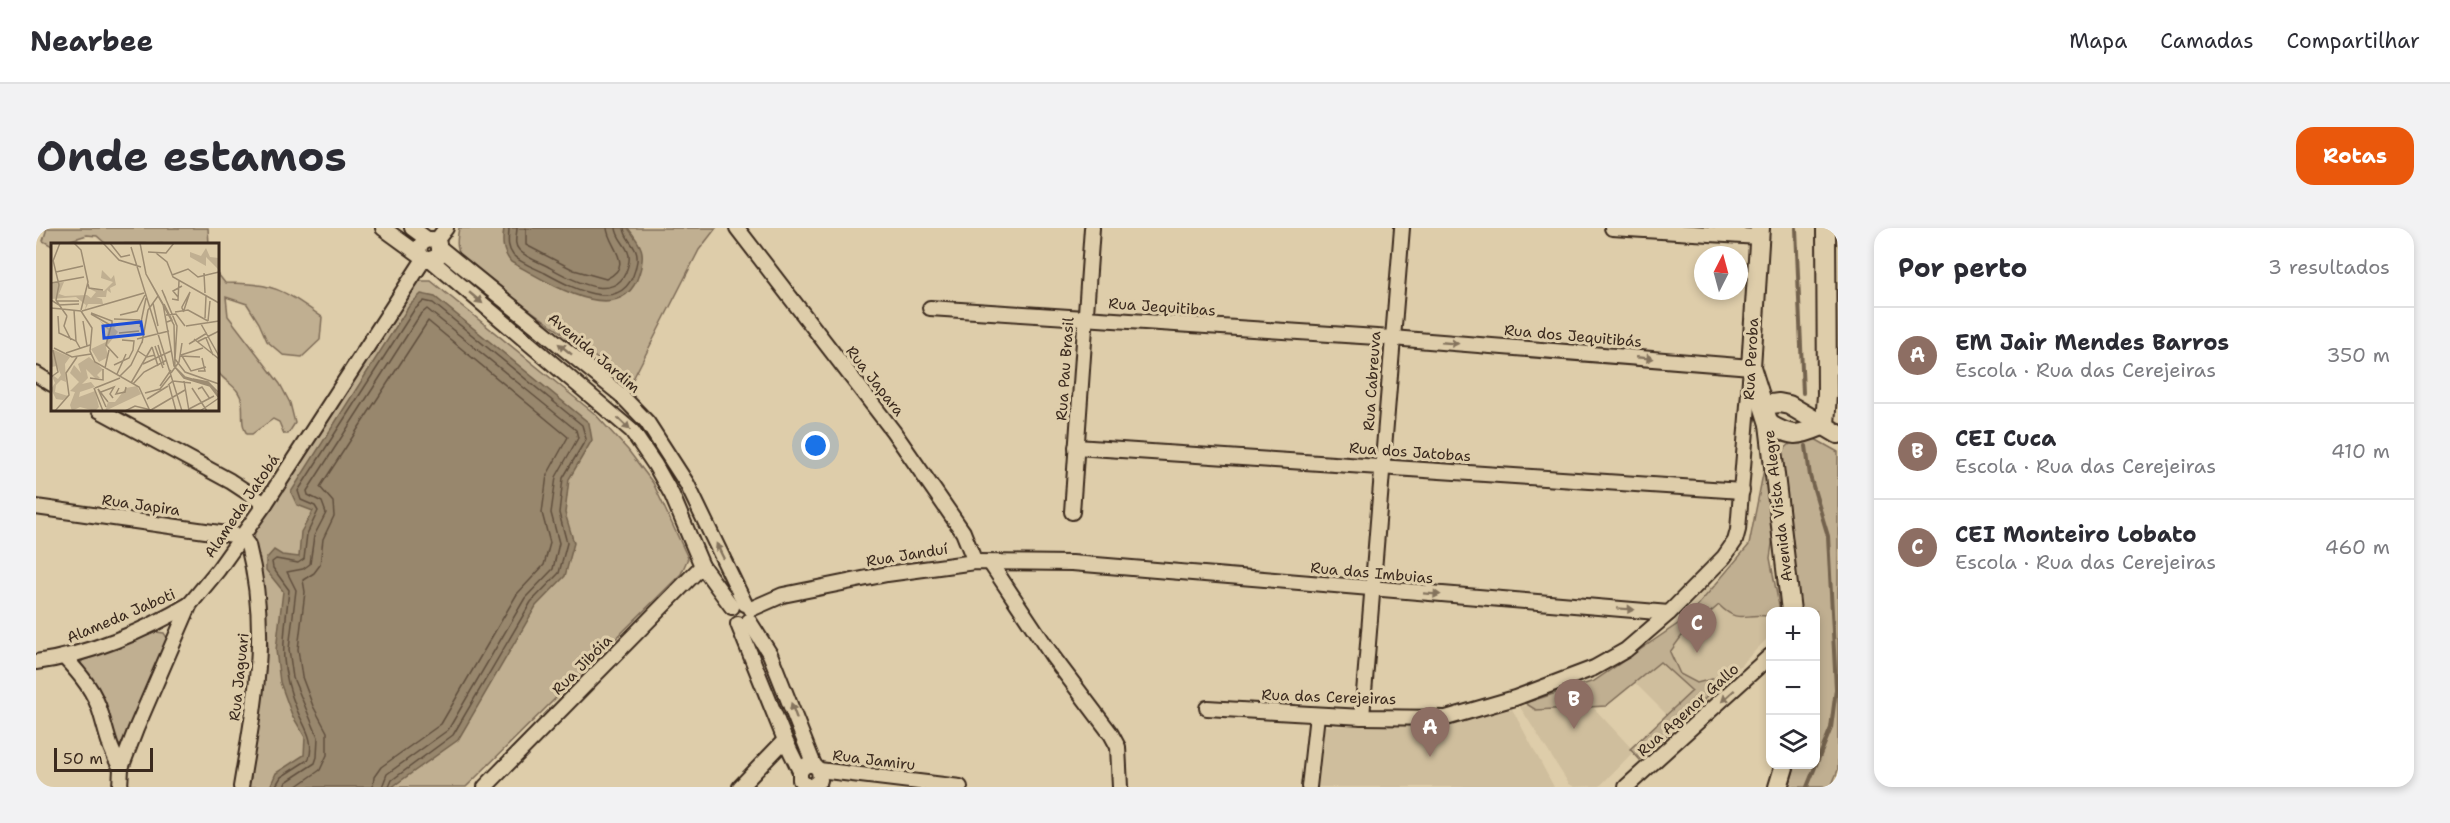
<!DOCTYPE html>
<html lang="pt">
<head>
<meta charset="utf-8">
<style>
	:root { --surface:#fff; --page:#f2f2f3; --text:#2b2b33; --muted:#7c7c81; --line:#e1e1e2; --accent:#ea580c }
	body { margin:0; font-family:"Shantell Sans",sans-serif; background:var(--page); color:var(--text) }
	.controls { position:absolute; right:18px; bottom:18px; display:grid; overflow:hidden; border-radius:12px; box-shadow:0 3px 9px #0003 }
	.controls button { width:54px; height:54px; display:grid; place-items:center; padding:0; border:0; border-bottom:2px solid var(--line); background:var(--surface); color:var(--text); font:30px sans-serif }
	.compass { position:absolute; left:1658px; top:18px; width:54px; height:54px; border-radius:50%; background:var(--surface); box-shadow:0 3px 9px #0003; rotate:6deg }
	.scale { position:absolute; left:18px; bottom:15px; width:99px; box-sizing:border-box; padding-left:6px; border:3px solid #3b2a1e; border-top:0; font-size:16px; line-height:21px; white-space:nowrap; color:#3b2a1e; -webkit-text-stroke:4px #decdaa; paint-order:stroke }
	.you { position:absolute; left:780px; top:218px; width:21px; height:21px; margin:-15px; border:4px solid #fff; border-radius:50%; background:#1a73e8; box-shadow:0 0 0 9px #1a73e833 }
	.badge { display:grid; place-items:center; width:39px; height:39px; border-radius:50%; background:var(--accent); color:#fff; font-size:20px; font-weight:700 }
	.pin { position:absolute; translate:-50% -50px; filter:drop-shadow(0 2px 3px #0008) }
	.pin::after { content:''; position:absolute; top:32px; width:21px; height:18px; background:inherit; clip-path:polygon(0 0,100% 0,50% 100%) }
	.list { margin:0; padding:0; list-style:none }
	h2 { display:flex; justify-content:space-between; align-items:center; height:78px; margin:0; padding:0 24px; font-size:26px }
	h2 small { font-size:20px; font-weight:400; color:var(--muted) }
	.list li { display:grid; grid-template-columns:39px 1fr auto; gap:18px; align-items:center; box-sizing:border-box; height:96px; padding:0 24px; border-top:2px solid var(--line) }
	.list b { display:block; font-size:22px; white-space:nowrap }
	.list p { margin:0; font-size:20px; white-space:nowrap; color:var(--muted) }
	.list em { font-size:20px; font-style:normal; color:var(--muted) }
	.icon { flex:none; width:33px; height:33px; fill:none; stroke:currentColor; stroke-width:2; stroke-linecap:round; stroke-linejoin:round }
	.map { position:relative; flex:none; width:1802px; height:559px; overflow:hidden; border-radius:18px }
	header { display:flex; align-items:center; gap:36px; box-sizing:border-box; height:84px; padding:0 30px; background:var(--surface); border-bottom:2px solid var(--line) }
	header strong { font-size:28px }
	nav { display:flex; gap:33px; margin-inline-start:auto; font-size:21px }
	.intro { display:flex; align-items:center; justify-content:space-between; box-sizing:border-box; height:144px; padding:0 36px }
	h1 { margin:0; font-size:42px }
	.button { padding:15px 27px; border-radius:18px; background:var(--accent); color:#fff; font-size:21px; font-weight:700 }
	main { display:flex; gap:36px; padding:0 36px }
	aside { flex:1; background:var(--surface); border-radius:18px; box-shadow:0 3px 9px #0003 }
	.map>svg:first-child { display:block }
</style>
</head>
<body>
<header>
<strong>Nearbee</strong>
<nav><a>Mapa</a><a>Camadas</a><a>Compartilhar</a></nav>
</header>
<div class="intro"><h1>Onde estamos</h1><a class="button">Rotas</a></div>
<main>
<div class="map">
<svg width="1802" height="559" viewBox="0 0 1802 559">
	<rect width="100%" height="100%" fill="#decdaa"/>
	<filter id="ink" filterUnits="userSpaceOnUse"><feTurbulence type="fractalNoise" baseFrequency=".0167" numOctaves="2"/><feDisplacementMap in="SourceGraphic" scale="12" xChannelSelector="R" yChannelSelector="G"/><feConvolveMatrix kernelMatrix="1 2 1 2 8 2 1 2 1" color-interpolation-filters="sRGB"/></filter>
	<g filter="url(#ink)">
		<!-- built -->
		<g fill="#cfbe9d">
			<path d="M1672,358L1747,367L1750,383H1734V408L1643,499L1585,441L1642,392Z"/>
			<path d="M1541,462L1598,523L1564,558L1539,559L1533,556L1484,479Z"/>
			<path d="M1476,481L1518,559H1282L1289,498L1410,497Z"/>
		</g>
		<!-- green -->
		<g fill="#c0af91" stroke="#7e6c58" stroke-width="1.5">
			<path d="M11,0H172L173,16H70L61,8L51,7L16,18L7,13Z"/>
			<path d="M423,0H680L663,22L595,155L429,35C420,23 420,15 423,0Z"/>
			<path d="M182,46L189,55C238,55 246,61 286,89L284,112L266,129L247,127L231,113L223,95L211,76L190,69L192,88L244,156L254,175L259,195L252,206H248L243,194L237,191L216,206H211C202,194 211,177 202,164C197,156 187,152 182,144Z"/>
			<path d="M384,53H395L559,186L592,222L617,255L652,330L645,346L430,559H209L232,418L218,317L219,299L377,58Z"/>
			<path d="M1777,210L1802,224V542L1795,559H1753L1759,537L1780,536V383H1763L1744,225L1754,216Z"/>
			<path d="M1735,233L1739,295L1734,330L1744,383H1734V389C1710,383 1704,398 1683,377L1645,409L1634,424L1644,446L1661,455L1695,446L1604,532L1594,521L1656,463L1624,434L1570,478L1500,482L1489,475L1558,453L1652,389L1713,317L1729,236Z"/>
			<path d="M120,404L128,405L132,411L92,514L85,517L80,516L44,436L47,432Z"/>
		</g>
		<!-- water -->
		<g fill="#98876d" stroke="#73624d" stroke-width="1.5">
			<path d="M468,0H592C606,18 610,24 603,46C585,105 507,51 475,34C466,23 466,14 468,0Z"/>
			<path d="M385,66L399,69L553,195L556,212L533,251L529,285L538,315L529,348L500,378L422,512L356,559H234L240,545L268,527L269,509L256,487L244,454L240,422L247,363L230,342V331L238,322L246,327L263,329L265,304L277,283L261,277L255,264L373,78Z"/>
		</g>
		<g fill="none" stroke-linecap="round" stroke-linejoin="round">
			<!-- shore -->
			<g stroke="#604f3e" stroke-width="1.5">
				<path d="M473,0C473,9 470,18 477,27C484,35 499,40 509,45C540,62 592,90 601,33C603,18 589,13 588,0"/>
				<path d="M481,0C481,7 477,16 483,22C489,29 503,34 511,38C537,52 585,81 593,33C595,19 581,13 580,0"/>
				<path d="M490,0V17L538,42L570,51C600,37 572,18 571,0"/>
				<path d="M239,559L245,549L273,531C279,511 268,499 261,482C241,432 248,413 253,362L237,340L236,334L240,331L262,335L268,331L271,306L282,283L279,278L265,272L262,263L378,82L388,73L397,75L546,197L550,211L527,250L523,285L531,315L523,345L495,374L417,507L356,552L353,559"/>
				<path d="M248,559L250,554L279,535L281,529L282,509L257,450L253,421L260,362L251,344L267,341L274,336L278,308L290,285L286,274L272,267L271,263L384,87L391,81L540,202L542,210L520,249L515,285L523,315L517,341L489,370L412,502L351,546L346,559"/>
				<path d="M260,559L284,542L291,527V504L277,478L266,449L262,421L269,364L267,352L278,345L284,337L287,311L298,288L297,274L284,259L392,93L532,209L511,247L506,285L514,315L508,337L481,366L405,496L345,539L338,549L337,559"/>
			</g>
			<!-- stream -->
			<g stroke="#73624d" stroke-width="4">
				<path d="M1760,0L1767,165"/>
				<path d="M1770,218L1774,248L1792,308L1800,461L1795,500L1771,559"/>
			</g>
			<defs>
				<g id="street">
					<path d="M347,0L391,32L403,28V16L396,11C387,11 382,17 384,26"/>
					<path d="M376,0L391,11"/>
					<path d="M701,0L857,203L927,304L939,334"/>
					<path d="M1576,0L1723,9"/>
					<path d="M400,13L410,0"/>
					<path d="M404,20L584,166L611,194L651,256L709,376"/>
					<path d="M395,32L596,203L619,237L636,267L666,338L696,379"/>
					<path d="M894,80L1356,110L1715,139L1702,302L1699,313L1688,329L1633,385L1590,422L1558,440L1479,470L1410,490L1326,489L1171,480"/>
					<path d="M0,146L16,156"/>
					<path d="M63,182L194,253L229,276"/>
					<path d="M1040,219L1706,263"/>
					<path d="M0,279L205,308L212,317C234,403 219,474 205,559"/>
					<path d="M1036,284L1056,0"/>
					<path d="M955,336L1017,429L1075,506L1082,519L1084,559"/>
					<path d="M715,381L747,367L851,346L939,334L1036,335L1633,385"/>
					<path d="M713,393L734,426L778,537"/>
					<path d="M702,396L749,512L764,543V552L771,558H776L784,552L783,542L778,537H770L764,543"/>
					<path d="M29,430C45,447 59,464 65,486C71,506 74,523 85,540"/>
					<path d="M0,434C52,427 109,403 154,376"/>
					<path d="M1326,489L1366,0"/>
					<path d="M783,542L924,559"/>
					<path d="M84,559L85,540L100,501L154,376L182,342L229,276L388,31"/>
					<path d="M449,559L666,338"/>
					<path d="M704,559L749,512"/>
					<path d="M1273,559L1281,487"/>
					<path d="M1590,559L1734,428"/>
				</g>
				<g id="secondary">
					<path d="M1724,0L1715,139L1733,196L1755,383"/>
					<path d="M1728,177L1743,175L1753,177L1802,206"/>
					<path d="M1733,196C1759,211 1762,207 1789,197L1791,166L1790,0"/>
					<path d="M1742,559L1749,536"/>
				</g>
			</defs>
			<!-- street casing -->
			<use href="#street" stroke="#3b2a1e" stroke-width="18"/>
			<!-- secondary casing -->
			<use href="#secondary" stroke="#3b2a1e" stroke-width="22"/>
			<!-- street -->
			<use href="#street" stroke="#decdaa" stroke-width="14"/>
			<!-- secondary -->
			<use href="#secondary" stroke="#decdaa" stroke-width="18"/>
		</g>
		<!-- one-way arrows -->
		<defs><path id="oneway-solid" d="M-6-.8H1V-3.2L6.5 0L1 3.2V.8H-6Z" transform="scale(1.5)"/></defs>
		<g fill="#84735d">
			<use href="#oneway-solid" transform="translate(440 70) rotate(40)"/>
			<use href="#oneway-solid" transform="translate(1414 115) rotate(5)"/>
			<use href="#oneway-solid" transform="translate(529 121) rotate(-141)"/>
			<use href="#oneway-solid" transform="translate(1609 130) rotate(5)"/>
			<use href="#oneway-solid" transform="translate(588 196) rotate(43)"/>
			<use href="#oneway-solid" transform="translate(684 323) rotate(-116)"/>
			<use href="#oneway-solid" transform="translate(1396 366) rotate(4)"/>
			<use href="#oneway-solid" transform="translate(1590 381) rotate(4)"/>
			<use href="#oneway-solid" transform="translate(1692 468) rotate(138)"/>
			<use href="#oneway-solid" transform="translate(758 483) rotate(-110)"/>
		</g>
	</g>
	<g text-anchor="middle" stroke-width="6" stroke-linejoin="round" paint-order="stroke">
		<!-- street labels -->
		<g font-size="15" fill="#3b2a1e" stroke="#decdaa">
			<text transform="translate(1126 79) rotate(4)" y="5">Rua Jequitibas</text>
			<text transform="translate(1537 108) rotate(5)" y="5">Rua dos Jequitibás</text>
			<text transform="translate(558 125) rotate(40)" y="5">Avenida Jardim</text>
			<text transform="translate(1715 131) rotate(-87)" y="5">Rua Peroba</text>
			<text transform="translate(1029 141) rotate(-86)" y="5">Rua Pau Brasil</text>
			<text transform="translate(839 153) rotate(52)" y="5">Rua Japara</text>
			<text transform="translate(1336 153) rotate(-86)" y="5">Rua Cabreuva</text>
			<text transform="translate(1374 224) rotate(4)" y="5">Rua dos Jatobas</text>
			<text transform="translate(105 277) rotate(8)" y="5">Rua Japira</text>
			<text transform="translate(206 278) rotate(-56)" y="5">Alameda Jatobá</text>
			<text transform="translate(1742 278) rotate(-97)" y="5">Avenida Vista Alegre</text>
			<text transform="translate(871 327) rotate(-9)" y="5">Rua Janduí</text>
			<text transform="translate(1336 345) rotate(5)" y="5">Rua das Imbuias</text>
			<text transform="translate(85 388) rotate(-23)" y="5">Alameda Jaboti</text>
			<text transform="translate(546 437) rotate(-45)" y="5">Rua Jibóia</text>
			<text transform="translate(203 449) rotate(-84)" y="5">Rua Jaguari</text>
			<text transform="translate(1293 469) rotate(2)" y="5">Rua das Cerejeiras</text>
			<text transform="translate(1652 482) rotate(-42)" y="5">Rua Agenor Gallo</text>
			<text transform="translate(838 532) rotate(7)" y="5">Rua Jamiru</text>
		</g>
	</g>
	<!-- overview -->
	<g transform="translate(15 15)">
		<rect width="168" height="168" fill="#decdaa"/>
		<path d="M155,5L159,14L168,15V27L155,14V23L139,14V9L150,13ZM51,27L60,36L63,32L65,42L59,45L60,50L56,47L55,54H45L51,56L52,61H37L34,67L35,62L25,54L0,56V40L13,39L8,51L14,53L36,52L40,55L45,49L37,45L53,48L62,39L50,35ZM48,77L58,85L68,80L63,85L67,89L55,104L57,114L48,119L40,106L55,99L57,87ZM3,107L19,114L14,121L15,139L10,137L5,142L4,149L17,153L12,157L5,156L0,146L4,140L0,131L7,136L10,132L6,123L0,124ZM38,114L52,126L46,132L49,135L45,136L35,126L37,135L31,141L40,139L44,144L29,149L28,154L44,148L48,164L44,168L29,164L21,168L19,162L24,149L19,148L28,139L19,130L23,122L30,130L27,121ZM86,143L90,151L54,168L57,159H64L75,145Z" fill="#c0af91"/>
		<path fill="none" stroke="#9d8c72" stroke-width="1.5" d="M23,0L30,7L37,39L30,67M52,0L68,17L90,24M59,0L70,14L79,12M89,0L95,31L112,61L123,123L133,135L159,143L168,155M89,0L95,31L123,82L124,124L134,134L158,141L168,153M80,4L131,168M97,9L115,10L123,0M105,10L116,19L122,34L168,60M2,17L8,42L5,57L11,66L30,68M2,18L9,0M5,29L32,23M153,30L154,50M121,32L137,26L147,34L168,29M0,40L33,34M37,41L38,45L52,47M127,54L122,48L131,43M115,56L111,47L126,83L124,116L134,129L168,141M121,56L127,57L128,38M0,57L8,62L28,61M6,58H28M102,60L107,83M113,61L121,77L116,79M0,65L11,66L16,73M23,67L25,98M133,67L139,49L131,64V65L133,69M30,68L41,85L39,108L44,119L88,144L99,168M31,68L93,50M124,69L137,67L157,78M40,70L61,78V83M40,71L61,83M69,72L86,68L94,52M115,72L125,71L134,83M7,73L8,90L25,98L29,105M16,73L13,83L20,97M154,75L155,53M63,76L89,77M32,78L36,103M157,78L159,58M69,81L89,80M150,81L168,113M60,83L55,102L67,115M135,83L168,78M89,84L95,55M68,90L88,88M155,95L162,112M86,96L118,88M143,96L168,116M146,99L168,88M91,100L97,67L107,53M138,101L156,90M107,102L113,122M104,103L112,125M101,104L107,123M3,105L21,114L40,111M87,108L96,114L104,112M15,110L39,102M130,112L152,105M129,113L149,114M131,113L140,128L155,124M92,121L120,108M63,122L78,115L82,107L83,98L71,97M54,125L58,107M147,128H154L151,115M120,130L128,119L131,100M66,131L75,111M69,133L80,122L91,99M0,134L7,129L2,107M39,135L52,137V126M142,136L157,139L168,150M133,138L138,168M80,140L101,104M82,141L93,129L116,117M117,142L122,138L140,140M118,142L125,168M109,143L120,127M43,145L52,168M44,145L69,135M68,145L65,151L74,149L75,144M141,145L156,168M147,146L151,144L159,156M50,149L63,144L59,151L62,155M94,150L109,146L120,132M96,156L117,143M55,164L47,146L57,159M138,166L163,153M100,167L134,147M4,168L18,152L15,130L26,114M74,168L84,163L100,167M149,168L168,155"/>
		<path fill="#1d4ed8" fill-opacity="0.15" stroke="#1d4ed8" stroke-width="3" d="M90,79L92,91L53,95L52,83Z"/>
		<rect width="168" height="168" fill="none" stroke="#3b2a1e" stroke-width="3"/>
	</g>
</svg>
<div class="controls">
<button>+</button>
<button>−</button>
<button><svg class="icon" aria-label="layers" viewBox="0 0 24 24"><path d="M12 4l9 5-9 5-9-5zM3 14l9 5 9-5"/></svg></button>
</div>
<svg class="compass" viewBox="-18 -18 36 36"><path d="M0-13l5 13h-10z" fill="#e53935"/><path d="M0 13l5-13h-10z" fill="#7c7c81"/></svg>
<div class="scale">50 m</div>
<div class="you"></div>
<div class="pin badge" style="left:1394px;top:529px;background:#8d6e63">A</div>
<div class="pin badge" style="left:1538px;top:501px;background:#8d6e63">B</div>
<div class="pin badge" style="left:1661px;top:425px;background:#8d6e63">C</div>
</div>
<aside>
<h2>Por perto<small>3 resultados</small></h2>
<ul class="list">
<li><span class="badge" style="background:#8d6e63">A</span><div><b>EM Jair Mendes Barros</b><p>Escola · Rua das Cerejeiras</p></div><em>350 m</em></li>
<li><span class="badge" style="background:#8d6e63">B</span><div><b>CEI Cuca</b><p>Escola · Rua das Cerejeiras</p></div><em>410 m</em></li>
<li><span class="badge" style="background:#8d6e63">C</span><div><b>CEI Monteiro Lobato</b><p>Escola · Rua das Cerejeiras</p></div><em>460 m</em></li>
</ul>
</aside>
</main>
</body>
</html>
